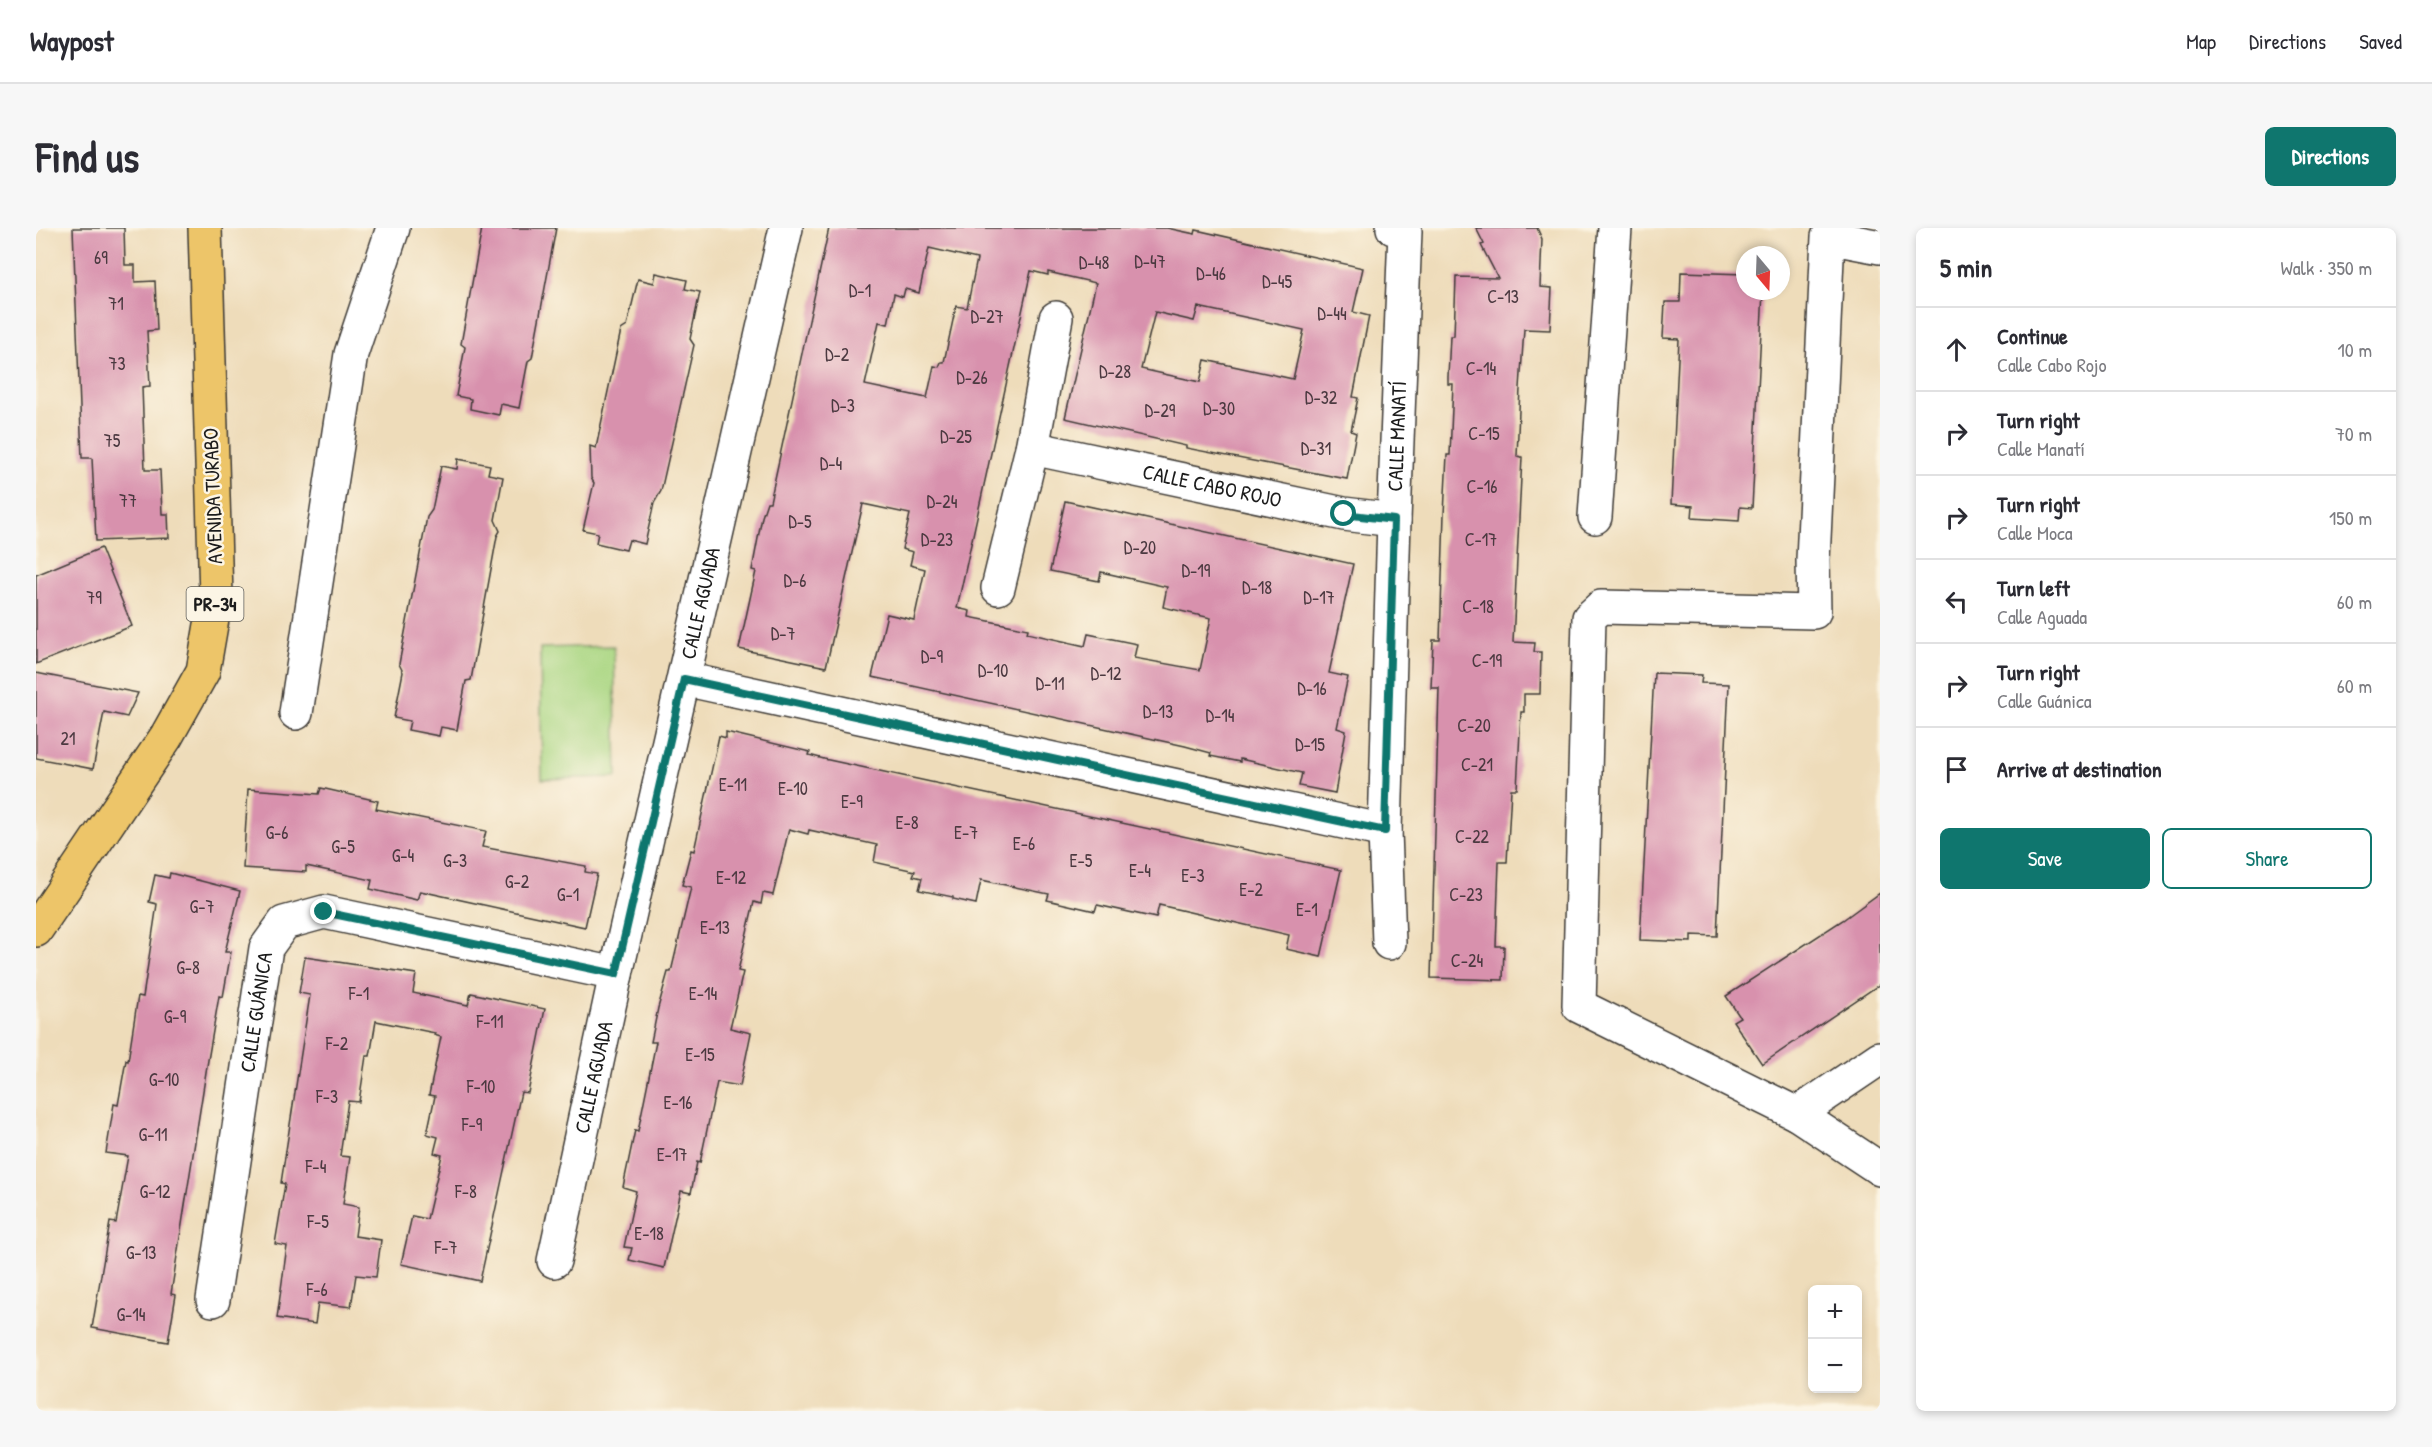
<!DOCTYPE html>
<html lang="en">
<head>
<meta charset="utf-8">
<style>
	:root { --surface:#fff; --page:#f7f7f7; --text:#2b2b33; --muted:#7c7c81; --line:#e1e1e2; --accent:#0f766e }
	body { margin:0; font-family:"Patrick Hand",sans-serif; background:var(--page); color:var(--text) }
	.controls { position:absolute; right:18px; bottom:18px; display:grid; overflow:hidden; border-radius:9px; box-shadow:0 3px 9px #0003 }
	.controls button { width:54px; height:54px; display:grid; place-items:center; padding:0; border:0; border-bottom:2px solid var(--line); background:var(--surface); color:var(--text); font:30px sans-serif }
	.compass { position:absolute; left:1700px; top:18px; width:54px; height:54px; border-radius:50%; background:var(--surface); box-shadow:0 3px 9px #0003; rotate:161deg }
	.stop { position:absolute; width:18px; height:18px; margin:-14px; border:4px solid #0f766e; border-radius:50%; background:#fff }
	.stop.end { background:#0f766e; border-color:#fff; box-shadow:0 2px 6px #0008 }
	.list { margin:0; padding:0; list-style:none }
	h2 { display:flex; justify-content:space-between; align-items:center; height:78px; margin:0; padding:0 24px; font-size:26px }
	h2 small { font-size:20px; font-weight:400; color:var(--muted) }
	.list li { display:grid; grid-template-columns:39px 1fr auto; gap:18px; align-items:center; box-sizing:border-box; height:84px; padding:0 24px; border-top:2px solid var(--line) }
	.list b { display:block; font-size:22px; white-space:nowrap }
	.list p { margin:0; font-size:20px; white-space:nowrap; color:var(--muted) }
	.list em { font-size:20px; font-style:normal; color:var(--muted) }
	.actions { display:flex; gap:12px; padding:18px 24px }
	.actions a { flex:1; padding:14px 0; border:2px solid var(--accent); border-radius:9px; text-align:center; font-size:21px; color:var(--accent) }
	.actions .main { background:var(--accent); color:#fff }
	.icon { flex:none; width:33px; height:33px; fill:none; stroke:currentColor; stroke-width:2; stroke-linecap:round; stroke-linejoin:round }
	.map { position:relative; flex:none; width:1844px; height:1183px; overflow:hidden; border-radius:9px }
	header { display:flex; align-items:center; gap:36px; box-sizing:border-box; height:84px; padding:0 30px; background:var(--surface); border-bottom:2px solid var(--line) }
	header strong { font-size:28px }
	nav { display:flex; gap:33px; margin-inline-start:auto; font-size:21px }
	.intro { display:flex; align-items:center; justify-content:space-between; box-sizing:border-box; height:144px; padding:0 36px }
	h1 { margin:0; font-size:42px }
	.button { padding:15px 27px; border-radius:9px; background:var(--accent); color:#fff; font-size:21px; font-weight:700 }
	main { display:flex; gap:36px; padding:0 36px }
	aside { flex:1; background:var(--surface); border-radius:9px; box-shadow:0 3px 9px #0003 }
	.map>svg:first-child { display:block }
</style>
</head>
<body>
<header>
<strong>Waypost</strong>
<nav><a>Map</a><a>Directions</a><a>Saved</a></nav>
</header>
<div class="intro"><h1>Find us</h1><a class="button">Directions</a></div>
<main>
<div class="map">
<svg width="1844" height="1183" viewBox="0 0 1844 1183">
	<rect width="100%" height="100%" fill="#fcf5e5"/>
	<filter id="ink" filterUnits="userSpaceOnUse"><feTurbulence type="fractalNoise" baseFrequency=".0167" numOctaves="2"/><feDisplacementMap in="SourceGraphic" scale="12" xChannelSelector="R" yChannelSelector="G"/><feConvolveMatrix kernelMatrix="1 2 1 2 8 2 1 2 1" color-interpolation-filters="sRGB"/></filter>
	<filter id="wash" filterUnits="userSpaceOnUse"><feTurbulence type="fractalNoise" baseFrequency=".008" numOctaves="4" result="noise"/><feDisplacementMap in="SourceGraphic" scale="24" xChannelSelector="R" yChannelSelector="G"/><feGaussianBlur stdDeviation="1.35" result="paint"/><feColorMatrix in="noise" values="0 0 0 0 0 0 0 0 0 0 0 0 0 0 0 0 0 1.4 0 .05"/><feComposite in="paint" operator="in"/></filter>
	<g filter="url(#wash)">
		<rect width="100%" height="100%" fill="#eedcba"/>
		<!-- green -->
		<path fill="#abd784" stroke="#647a50" stroke-width="1.5" d="M578,418L581,549L506,551L504,420Z"/>
		<g id="blocks">
			<!-- building -->
			<g fill="#d891ad" fill-rule="evenodd">
				<path d="M37,0H88L89,37H99V54L119,53L121,102L111,103L114,158L106,159L109,242H124L126,286H132L133,310L60,313L56,230H46Z"/>
				<path d="M446,0H520L496,130L492,133L483,180L465,176L463,187L434,181L435,171L420,168L429,119L425,116Z"/>
				<path d="M793,0H1131L1159,6L1160,2L1327,40L1317,84L1333,88L1317,169L1322,170L1315,203L1320,205L1311,251L1150,220V218L1029,190L1060,55L1012,44V47L995,43L921,380L934,383L933,389L992,401L991,405L1049,418L1052,406L1101,416L1098,430L1164,442L1175,390L1127,379L1131,359L1065,344L1063,353L1014,343L1029,273L1317,336L1293,445L1312,449L1301,500L1310,503L1299,565L1263,558L1266,545L1204,531V534L1174,528L1175,525L1149,518L836,449L851,386L878,392L889,341L874,337L877,324L866,321L874,286L827,276L790,439L703,421L720,343L716,342L726,289L731,274H734ZM893,20L941,31L931,80L920,78L908,134H905L903,139L898,138L891,170L829,157L843,94L852,96L858,66L867,69L869,61L883,65ZM1162,79L1268,102L1257,151L1169,132L1164,154L1105,141L1119,84L1158,93Z"/>
				<path d="M1440,0H1501L1506,11L1504,59L1516,60L1514,102L1488,101L1484,160L1481,228L1486,229L1477,414L1499,415L1498,424H1505L1504,466H1488V484H1485L1481,561H1475L1471,634H1463L1460,718H1468L1467,752L1395,750L1403,460H1395L1397,412H1404L1408,286L1411,227H1414L1417,156H1412V149L1414,108H1418L1420,49L1462,50L1445,17L1448,16Z"/>
				<path d="M1645,44L1709,46V63H1727L1716,280L1704,279L1703,293L1656,290L1657,278L1635,276L1643,111L1627,110L1629,74H1644Z"/>
				<path d="M620,45L651,52L649,61L664,64L654,111L658,117L625,263L618,275L609,316L593,312L590,322L560,315L562,305L547,302L558,255L555,250L554,218L560,220L585,102L591,98L602,51L618,55Z"/>
				<path d="M422,231L454,237L452,246L467,249L459,292L464,303L461,308L435,452L430,453L421,502L405,499L403,508L372,502L374,493L358,490L367,444L363,436L391,289L396,282L405,238L421,241Z"/>
				<path d="M65,320L96,398L0,436V347Z"/>
				<path d="M0,445L102,465L91,489L68,484L57,541L0,530Z"/>
				<path d="M1618,445L1666,447L1665,455L1693,456L1681,708L1655,707V714L1604,712Z"/>
				<path d="M690,504L774,524L773,527L788,531L1305,642L1285,729L1250,721L1253,707L1123,677L1120,690L1061,677L1059,683L1011,672L1013,666L945,652L940,676L917,671V669L883,662L886,650L877,648L879,643L838,634L841,617L773,602L772,606L753,601L737,667L727,665L725,676L718,674L702,743L707,744L694,800L715,805L704,858L681,854L664,935L661,934L655,965L645,963L628,1040L593,1032L596,1020L588,1019L600,963L587,959L599,902L602,903L620,814H615L622,780L632,744H635L655,659L646,657L655,622L658,623L683,508L690,510Z"/>
				<path d="M285,560L342,573L340,581L450,603L446,619L550,638L549,644L561,646L549,699L384,663L381,672L334,661L336,652L270,638V644L207,640L212,561L283,566Z"/>
				<path d="M134,645L204,663L189,724H195L187,769L183,768L170,844L135,1066L140,1067L132,1114L56,1100L74,994L80,995L92,928L70,925L78,876L82,877L90,832L92,833L102,768L107,769L121,676L113,674L119,647L133,650Z"/>
				<path d="M1844,665V756L1726,836L1697,793L1704,789L1690,768L1807,692Z"/>
				<path d="M269,729L380,746L377,765L432,777L435,765L509,781L492,865L485,864L444,1053L365,1036L376,988L391,991L406,927L398,925L402,909L391,906L399,868L393,867L405,809L398,807L399,805L340,793L334,828H330L323,874L312,873L304,928L314,929L307,976L323,979L319,1008L345,1012L340,1049L320,1047L315,1079L282,1075L279,1096L241,1090L251,1018L239,1016L249,956L245,955L274,767L263,765Z"/>
			</g>
		</g>
	</g>
	<g filter="url(#ink)">
		<use href="#blocks" fill-opacity="0" stroke="#3c3934" stroke-width="1.5"/>
		<g fill="none" stroke-linecap="round" stroke-linejoin="round">
			<defs>
				<g id="minor">
					<path d="M1844,19L1792,9L1777,332L1778,384L1565,379L1553,390L1543,778L1761,886L1844,830"/>
					<path id="s1" d="M996,220L1308,286L1358,292"/>
					<path d="M1559,289L1579,0"/>
					<path d="M962,360L996,220L1020,90"/>
					<path d="M648,451L1349,603"/>
					<path d="M260,485L315,126L357,0"/>
					<path id="s2" d="M1353,715L1349,603L1358,292L1369,3L1357,0"/>
					<path d="M1761,886L1844,941"/>
					<path id="s3" d="M518,1033L580,746L750,0"/>
					<path id="s4" d="M177,1072L230,720L248,695L288,684L580,746"/>
				</g>
				<path id="major" d="M0,702L130,509L167,443L180,368L169,0"/>
			</defs>
			<!-- minor casing -->
			<use href="#minor" stroke="#3c3934" stroke-width="36"/>
			<!-- major casing -->
			<use href="#major" stroke="#3c3934" stroke-width="36"/>
			<!-- minor -->
			<use href="#minor" stroke="#fff" stroke-width="33"/>
			<!-- major -->
			<use href="#major" stroke="#edc569" stroke-width="33"/>
		</g>
	</g>
	<g fill="none" stroke-linecap="round" stroke-linejoin="round" filter="url(#ink)">
		<!-- route -->
		<path stroke="#0f766e" stroke-width="8" d="M288,684L580,746L648,451L1349,603L1358,292L1308,286"/>
	</g>
	<g text-anchor="middle" stroke-width="5" stroke-linejoin="round" paint-order="stroke">
		<!-- number labels -->
		<g font-size="18" fill="#4b3940">
			<text x="65" y="36">69</text>
			<text x="1114" y="40">D-47</text>
			<text x="1058" y="41">D-48</text>
			<text x="1175" y="52">D-46</text>
			<text x="1241" y="60">D-45</text>
			<text x="824" y="69">D-1</text>
			<text x="1467" y="75">C-13</text>
			<text x="80" y="82">71</text>
			<text x="1296" y="92">D-44</text>
			<text x="951" y="95">D-27</text>
			<text x="801" y="133">D-2</text>
			<text x="81" y="142">73</text>
			<text x="1445" y="147">C-14</text>
			<text x="1079" y="150">D-28</text>
			<text x="936" y="156">D-26</text>
			<text x="1285" y="176">D-32</text>
			<text x="807" y="184">D-3</text>
			<text x="1183" y="187">D-30</text>
			<text x="1124" y="189">D-29</text>
			<text x="1448" y="212">C-15</text>
			<text x="920" y="215">D-25</text>
			<text x="76" y="219">75</text>
			<text x="1280" y="227">D-31</text>
			<text x="795" y="242">D-4</text>
			<text x="1446" y="265">C-16</text>
			<text x="92" y="279">77</text>
			<text x="906" y="280">D-24</text>
			<text x="764" y="300">D-5</text>
			<text x="901" y="318">D-23</text>
			<text x="1445" y="318">C-17</text>
			<text x="1104" y="326">D-20</text>
			<text x="1160" y="349">D-19</text>
			<text x="759" y="359">D-6</text>
			<text x="1221" y="366">D-18</text>
			<text x="58" y="376">79</text>
			<text x="1283" y="376">D-17</text>
			<text x="1442" y="385">C-18</text>
			<text x="747" y="412">D-7</text>
			<text x="896" y="435">D-9</text>
			<text x="1451" y="439">C-19</text>
			<text x="957" y="449">D-10</text>
			<text x="1070" y="452">D-12</text>
			<text x="1014" y="462">D-11</text>
			<text x="1276" y="467">D-16</text>
			<text x="1122" y="490">D-13</text>
			<text x="1184" y="494">D-14</text>
			<text x="1438" y="504">C-20</text>
			<text x="32" y="517">21</text>
			<text x="1274" y="523">D-15</text>
			<text x="1441" y="543">C-21</text>
			<text x="697" y="563">E-11</text>
			<text x="757" y="567">E-10</text>
			<text x="816" y="580">E-9</text>
			<text x="871" y="601">E-8</text>
			<text x="241" y="611">G-6</text>
			<text x="930" y="611">E-7</text>
			<text x="1436" y="615">C-22</text>
			<text x="988" y="622">E-6</text>
			<text x="307" y="625">G-5</text>
			<text x="367" y="634">G-4</text>
			<text x="419" y="639">G-3</text>
			<text x="1045" y="639">E-5</text>
			<text x="1104" y="649">E-4</text>
			<text x="1157" y="654">E-3</text>
			<text x="695" y="656">E-12</text>
			<text x="481" y="660">G-2</text>
			<text x="1215" y="668">E-2</text>
			<text x="532" y="673">G-1</text>
			<text x="1430" y="673">C-23</text>
			<text x="166" y="685">G-7</text>
			<text x="1271" y="688">E-1</text>
			<text x="679" y="706">E-13</text>
			<text x="1431" y="739">C-24</text>
			<text x="152" y="746">G-8</text>
			<text x="323" y="772">F-1</text>
			<text x="667" y="772">E-14</text>
			<text x="139" y="795">G-9</text>
			<text x="454" y="800">F-11</text>
			<text x="301" y="822">F-2</text>
			<text x="664" y="833">E-15</text>
			<text x="128" y="858">G-10</text>
			<text x="445" y="865">F-10</text>
			<text x="291" y="875">F-3</text>
			<text x="642" y="881">E-16</text>
			<text x="436" y="903">F-9</text>
			<text x="117" y="913">G-11</text>
			<text x="636" y="933">E-17</text>
			<text x="280" y="945">F-4</text>
			<text x="119" y="970">G-12</text>
			<text x="430" y="970">F-8</text>
			<text x="282" y="1000">F-5</text>
			<text x="613" y="1012">E-18</text>
			<text x="410" y="1026">F-7</text>
			<text x="105" y="1031">G-13</text>
			<text x="281" y="1068">F-6</text>
			<text x="95" y="1093">G-14</text>
		</g>
		<!-- shield labels -->
		<rect fill="#fcf5e5" stroke="#5f5d58" stroke-width="1.5" x="150.5" y="359" width="57" height="34" rx="4.5"/>
		<g font-size="20" font-weight="bold" fill="#1c1c1c">
			<text x="179" y="383">PR-34</text>
		</g>
		<!-- street labels -->
		<g font-size="21" fill="#1c1c1c" stroke="#fcf5e5">
			<text dy="7" stroke="none"><textPath href="#s2" startOffset="507">CALLE MANATÍ</textPath></text>
			<text dy="7" stroke="none"><textPath href="#s1" startOffset="184">CALLE CABO ROJO</textPath></text>
			<text transform="translate(177 268) rotate(-92)" y="7">AVENIDA TURABO</text>
			<text dy="7" stroke="none"><textPath href="#s3" startOffset="674">CALLE AGUADA</textPath></text>
			<text dy="7" stroke="none"><textPath href="#s4" startOffset="291">CALLE GUÁNICA</textPath></text>
			<text dy="7" stroke="none"><textPath href="#s3" startOffset="188">CALLE AGUADA</textPath></text>
		</g>
	</g>
</svg>
<div class="controls">
<button>+</button>
<button>−</button>
</div>
<svg class="compass" viewBox="-18 -18 36 36"><path d="M0-13l5 13h-10z" fill="#e53935"/><path d="M0 13l5-13h-10z" fill="#7c7c81"/></svg>
<div class="stop" style="left:1308px;top:286px"></div>
<div class="stop end" style="left:288px;top:684px"></div>
</div>
<aside>
<h2>5 min<small>Walk · 350 m</small></h2>
<ul class="list">
<li><svg class="icon" aria-label="ahead" viewBox="0 0 24 24"><path d="M12 20V5M6 11l6-6 6 6"/></svg><div><b>Continue</b><p>Calle Cabo Rojo</p></div><em>10 m</em></li>
<li><svg class="icon" aria-label="right" viewBox="0 0 24 24"><path d="M7 20v-9h11M14 6l5 5-5 5"/></svg><div><b>Turn right</b><p>Calle Manatí</p></div><em>70 m</em></li>
<li><svg class="icon" aria-label="right" viewBox="0 0 24 24"><path d="M7 20v-9h11M14 6l5 5-5 5"/></svg><div><b>Turn right</b><p>Calle Moca</p></div><em>150 m</em></li>
<li><svg class="icon" aria-label="left" viewBox="0 0 24 24"><path d="M17 20v-9H6M10 6l-5 5 5 5"/></svg><div><b>Turn left</b><p>Calle Aguada</p></div><em>60 m</em></li>
<li><svg class="icon" aria-label="right" viewBox="0 0 24 24"><path d="M7 20v-9h11M14 6l5 5-5 5"/></svg><div><b>Turn right</b><p>Calle Guánica</p></div><em>60 m</em></li>
<li><svg class="icon" aria-label="arrive" viewBox="0 0 24 24"><path d="M6 21V4h12l-3 4 3 4H6"/></svg><div><b>Arrive at destination</b></div></li>
</ul>
<div class="actions"><a class="main">Save</a><a>Share</a></div>
</aside>
</main>
</body>
</html>
